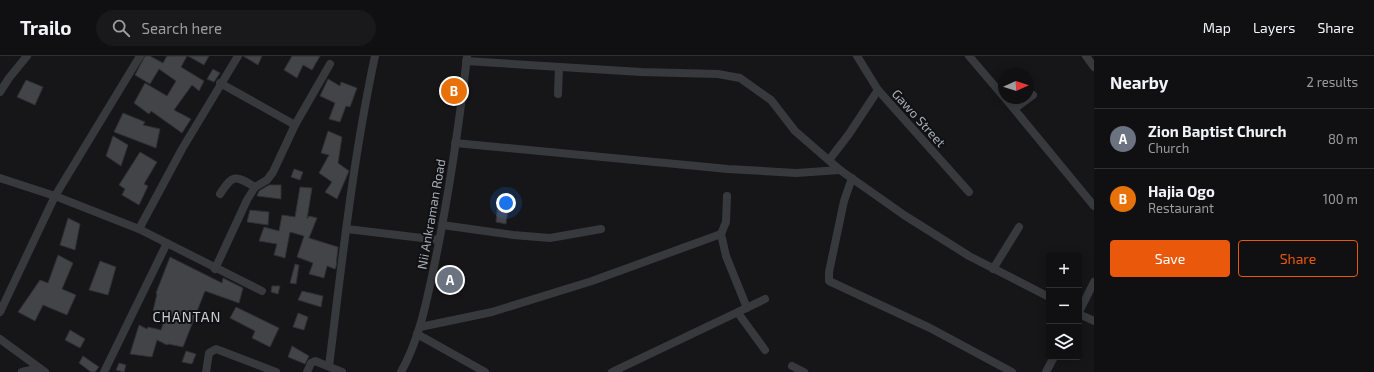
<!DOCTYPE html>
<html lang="en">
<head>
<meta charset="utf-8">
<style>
	:root { --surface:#101012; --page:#19191b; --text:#f1f3f6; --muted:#9c9d9f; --line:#303032; --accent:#ea580c }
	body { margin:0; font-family:"Exo 2",sans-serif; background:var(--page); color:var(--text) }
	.controls { position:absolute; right:12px; bottom:12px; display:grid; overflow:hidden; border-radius:4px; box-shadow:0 2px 10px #0003 }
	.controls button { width:36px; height:36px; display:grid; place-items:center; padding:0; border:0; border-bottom:1px solid var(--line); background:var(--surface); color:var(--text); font:20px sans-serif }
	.compass { position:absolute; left:998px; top:12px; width:36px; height:36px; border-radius:50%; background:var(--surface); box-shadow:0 2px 10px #0003; rotate:87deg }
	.you { position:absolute; left:506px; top:147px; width:14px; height:14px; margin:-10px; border:3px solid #fff; border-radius:50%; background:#1a73e8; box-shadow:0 0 0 6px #1a73e833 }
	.badge { display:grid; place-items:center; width:26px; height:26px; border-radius:50%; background:var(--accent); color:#fff; font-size:13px; font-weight:700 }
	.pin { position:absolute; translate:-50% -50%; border:2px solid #fff; box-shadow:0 1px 4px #0006 }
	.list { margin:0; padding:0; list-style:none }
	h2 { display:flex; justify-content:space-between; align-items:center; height:52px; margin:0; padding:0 16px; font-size:17px }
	h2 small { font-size:13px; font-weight:400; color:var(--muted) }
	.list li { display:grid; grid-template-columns:26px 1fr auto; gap:12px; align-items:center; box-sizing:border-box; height:60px; padding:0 16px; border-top:1px solid var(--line) }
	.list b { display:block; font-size:15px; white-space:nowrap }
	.list p { margin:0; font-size:13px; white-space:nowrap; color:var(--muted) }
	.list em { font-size:13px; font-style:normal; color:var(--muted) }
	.actions { display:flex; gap:8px; padding:12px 16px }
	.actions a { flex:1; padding:9px 0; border:1px solid var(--accent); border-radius:4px; text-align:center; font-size:14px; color:var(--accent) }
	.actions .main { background:var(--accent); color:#fff }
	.icon { flex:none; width:22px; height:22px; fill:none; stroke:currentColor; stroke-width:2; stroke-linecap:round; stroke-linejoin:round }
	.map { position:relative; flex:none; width:1094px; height:316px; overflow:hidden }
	header { display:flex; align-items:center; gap:24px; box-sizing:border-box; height:56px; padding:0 20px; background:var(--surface); border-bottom:1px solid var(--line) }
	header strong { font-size:19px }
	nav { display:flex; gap:22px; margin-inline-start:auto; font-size:14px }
	.search { width:280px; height:36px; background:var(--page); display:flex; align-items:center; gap:10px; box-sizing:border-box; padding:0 14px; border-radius:22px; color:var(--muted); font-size:15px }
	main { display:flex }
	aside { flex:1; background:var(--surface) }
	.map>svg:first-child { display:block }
</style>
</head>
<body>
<header>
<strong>Trailo</strong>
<div class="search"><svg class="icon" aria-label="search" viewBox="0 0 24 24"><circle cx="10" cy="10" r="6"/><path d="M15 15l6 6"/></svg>Search here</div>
<nav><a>Map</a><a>Layers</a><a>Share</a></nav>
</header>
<main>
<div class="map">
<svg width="1094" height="316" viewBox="0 0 1094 316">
	<rect width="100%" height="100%" fill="#161618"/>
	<!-- building -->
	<g fill="#424448" stroke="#303034">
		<path d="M145,0H150L163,7L167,0H187L181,11L204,25L199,35L192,29L174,54L191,63L182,77L151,55L149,58L134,47L145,27L167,40L176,25L159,13L150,28L135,19Z"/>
		<path d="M188,0H209L204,9Z"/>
		<path d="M243,0H262L258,9Z"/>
		<path d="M292,0H320L312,14L303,9L297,22L284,14Z"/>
		<path d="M213,13L220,17L214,26L207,23Z"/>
		<path d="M328,23L340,30L341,26L357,32L350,51L346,50L340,66L329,63L335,47L320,40Z"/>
		<path d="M26,24L43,31L35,49L17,41Z"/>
		<path d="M123,57L145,66L143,69L160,73L156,92L114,76Z"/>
		<path d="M328,75L342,81L338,107L349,115L337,143L325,136L332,126L319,117L329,99L321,97Z"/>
		<path d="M113,80L128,89L121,110L106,100Z"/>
		<path d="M140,96L157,106L144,128L148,130L139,149L122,139L125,133L119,129Z"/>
		<path d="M294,113L303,116L300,124L291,121Z"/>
		<path d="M269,129H281V143L257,140L259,135Z"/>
		<path d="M300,131L312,132L307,163L309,160L317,162L309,182L338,191L336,211L335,213L327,210L324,222L309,218L313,207L297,201L304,180L290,176L285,202L274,199L277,188L259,185L264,171L279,175L282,159L295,161Z"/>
		<path d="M498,144L509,145L506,168L496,166Z"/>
		<path d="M250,154L269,156L268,169L247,166Z"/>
		<path d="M68,162L80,168L75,194L60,189Z"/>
		<path d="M58,199L73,207L62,233L76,239L67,259L43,249L35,265L18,256L40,224L48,227Z"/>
		<path d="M170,201L222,227L223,222L243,232L239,247L205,235L183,291L168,288L167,289L157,284L152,301L130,298L139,269L147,273L148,271L161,274L166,259L153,255L157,238L156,237Z"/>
		<path d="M100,205L116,211L108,239L89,234Z"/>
		<path d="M295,208L299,209L296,228L290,227Z"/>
		<path d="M272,230H280L278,238L271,236Z"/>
		<path d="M302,235L323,240L321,251L298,244Z"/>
		<path d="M236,251L279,272L270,291L252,282L255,275L230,262Z"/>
		<path d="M298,257L308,261L304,274L293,271Z"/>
		<path d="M70,274L85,283L80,292L65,284Z"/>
		<path d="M292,290L309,300L305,308L288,301Z"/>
		<path d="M186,295L196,298L192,308L182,306Z"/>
		<path d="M83,300L99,311L95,316H91L79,307Z"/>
		<path d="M119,307L126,309L124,316L116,314Z"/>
	</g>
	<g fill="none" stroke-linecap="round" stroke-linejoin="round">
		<!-- minor -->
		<g stroke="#37393d" stroke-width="8">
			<path d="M857,0L878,34L969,136"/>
			<path d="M969,0L1004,41"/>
			<path d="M1086,0L1094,11"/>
			<path d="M220,27L295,69"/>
			<path d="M0,36L9,22L27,0"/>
			<path d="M558,38L559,11"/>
			<path d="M1005,42L1094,150"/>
			<path d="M1014,53L1033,39"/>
			<path d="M455,87L728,113L796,117L840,114L795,75L771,44L740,22L718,18L641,16L466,5"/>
			<path d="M829,104L849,78L878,34"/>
			<path d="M840,114L904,159L969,200L1049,241"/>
			<path d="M0,122L55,140L139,173L262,235"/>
			<path d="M852,122L844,145L829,216V225L930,272L1012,316"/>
			<path d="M220,138C233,118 235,119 255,131"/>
			<path d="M442,169L513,179L550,182L601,173"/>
			<path d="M139,173L182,93L238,0"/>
			<path d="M347,173L439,184"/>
			<path d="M721,178L726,200L747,252"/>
			<path d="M215,213L247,144L255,131L267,124L273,116L295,69L330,8"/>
			<path d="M993,213L1019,171"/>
			<path d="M0,256L55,140L140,0"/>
			<path d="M1079,256L1094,226"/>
			<path d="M738,257L765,294"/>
			<path d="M1079,258L1094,265"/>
			<path d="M420,271L492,256L592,225L721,178L726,166L727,140"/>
			<path d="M417,278L485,316"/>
			<path d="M0,283L45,316"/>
			<path d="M329,310C342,206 353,102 375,0"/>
			<path d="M792,310L804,316"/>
			<path d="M22,316L39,312"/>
			<path d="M104,316L167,187"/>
			<path d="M206,316L209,297L216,293L276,316"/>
			<path d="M307,316L311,307L315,305L342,316"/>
			<path d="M401,316C420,282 427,243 435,206C449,138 459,69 467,1"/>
			<path d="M612,316L765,243"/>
			<path d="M1046,316L1054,301"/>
		</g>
	</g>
	<g text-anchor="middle" stroke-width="4" stroke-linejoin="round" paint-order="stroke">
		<!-- street labels -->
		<g font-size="13" fill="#a8afb8" stroke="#111113">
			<text transform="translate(919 62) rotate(48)" y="5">Gawo Street</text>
			<text transform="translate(431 158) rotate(-80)" y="5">Nii Ankraman Road</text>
		</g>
		<!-- neighbourhood labels -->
		<g font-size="14" letter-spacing="1" fill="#c9ced4" stroke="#111113">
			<text x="187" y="266">CHANTAN</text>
		</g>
	</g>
</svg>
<div class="controls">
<button>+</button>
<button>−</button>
<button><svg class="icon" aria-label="layers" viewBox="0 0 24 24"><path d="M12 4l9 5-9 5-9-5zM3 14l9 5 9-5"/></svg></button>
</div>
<svg class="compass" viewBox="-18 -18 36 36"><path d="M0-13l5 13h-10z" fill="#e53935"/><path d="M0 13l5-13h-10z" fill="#9c9d9f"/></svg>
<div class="you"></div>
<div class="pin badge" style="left:450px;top:224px;background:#6b7280">A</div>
<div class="pin badge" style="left:454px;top:35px;background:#e8710a">B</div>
</div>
<aside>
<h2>Nearby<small>2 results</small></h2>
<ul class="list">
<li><span class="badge" style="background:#6b7280">A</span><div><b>Zion Baptist Church</b><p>Church</p></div><em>80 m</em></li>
<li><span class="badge" style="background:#e8710a">B</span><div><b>Hajia Ogo</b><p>Restaurant</p></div><em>100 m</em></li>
</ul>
<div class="actions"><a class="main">Save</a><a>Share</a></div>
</aside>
</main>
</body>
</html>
